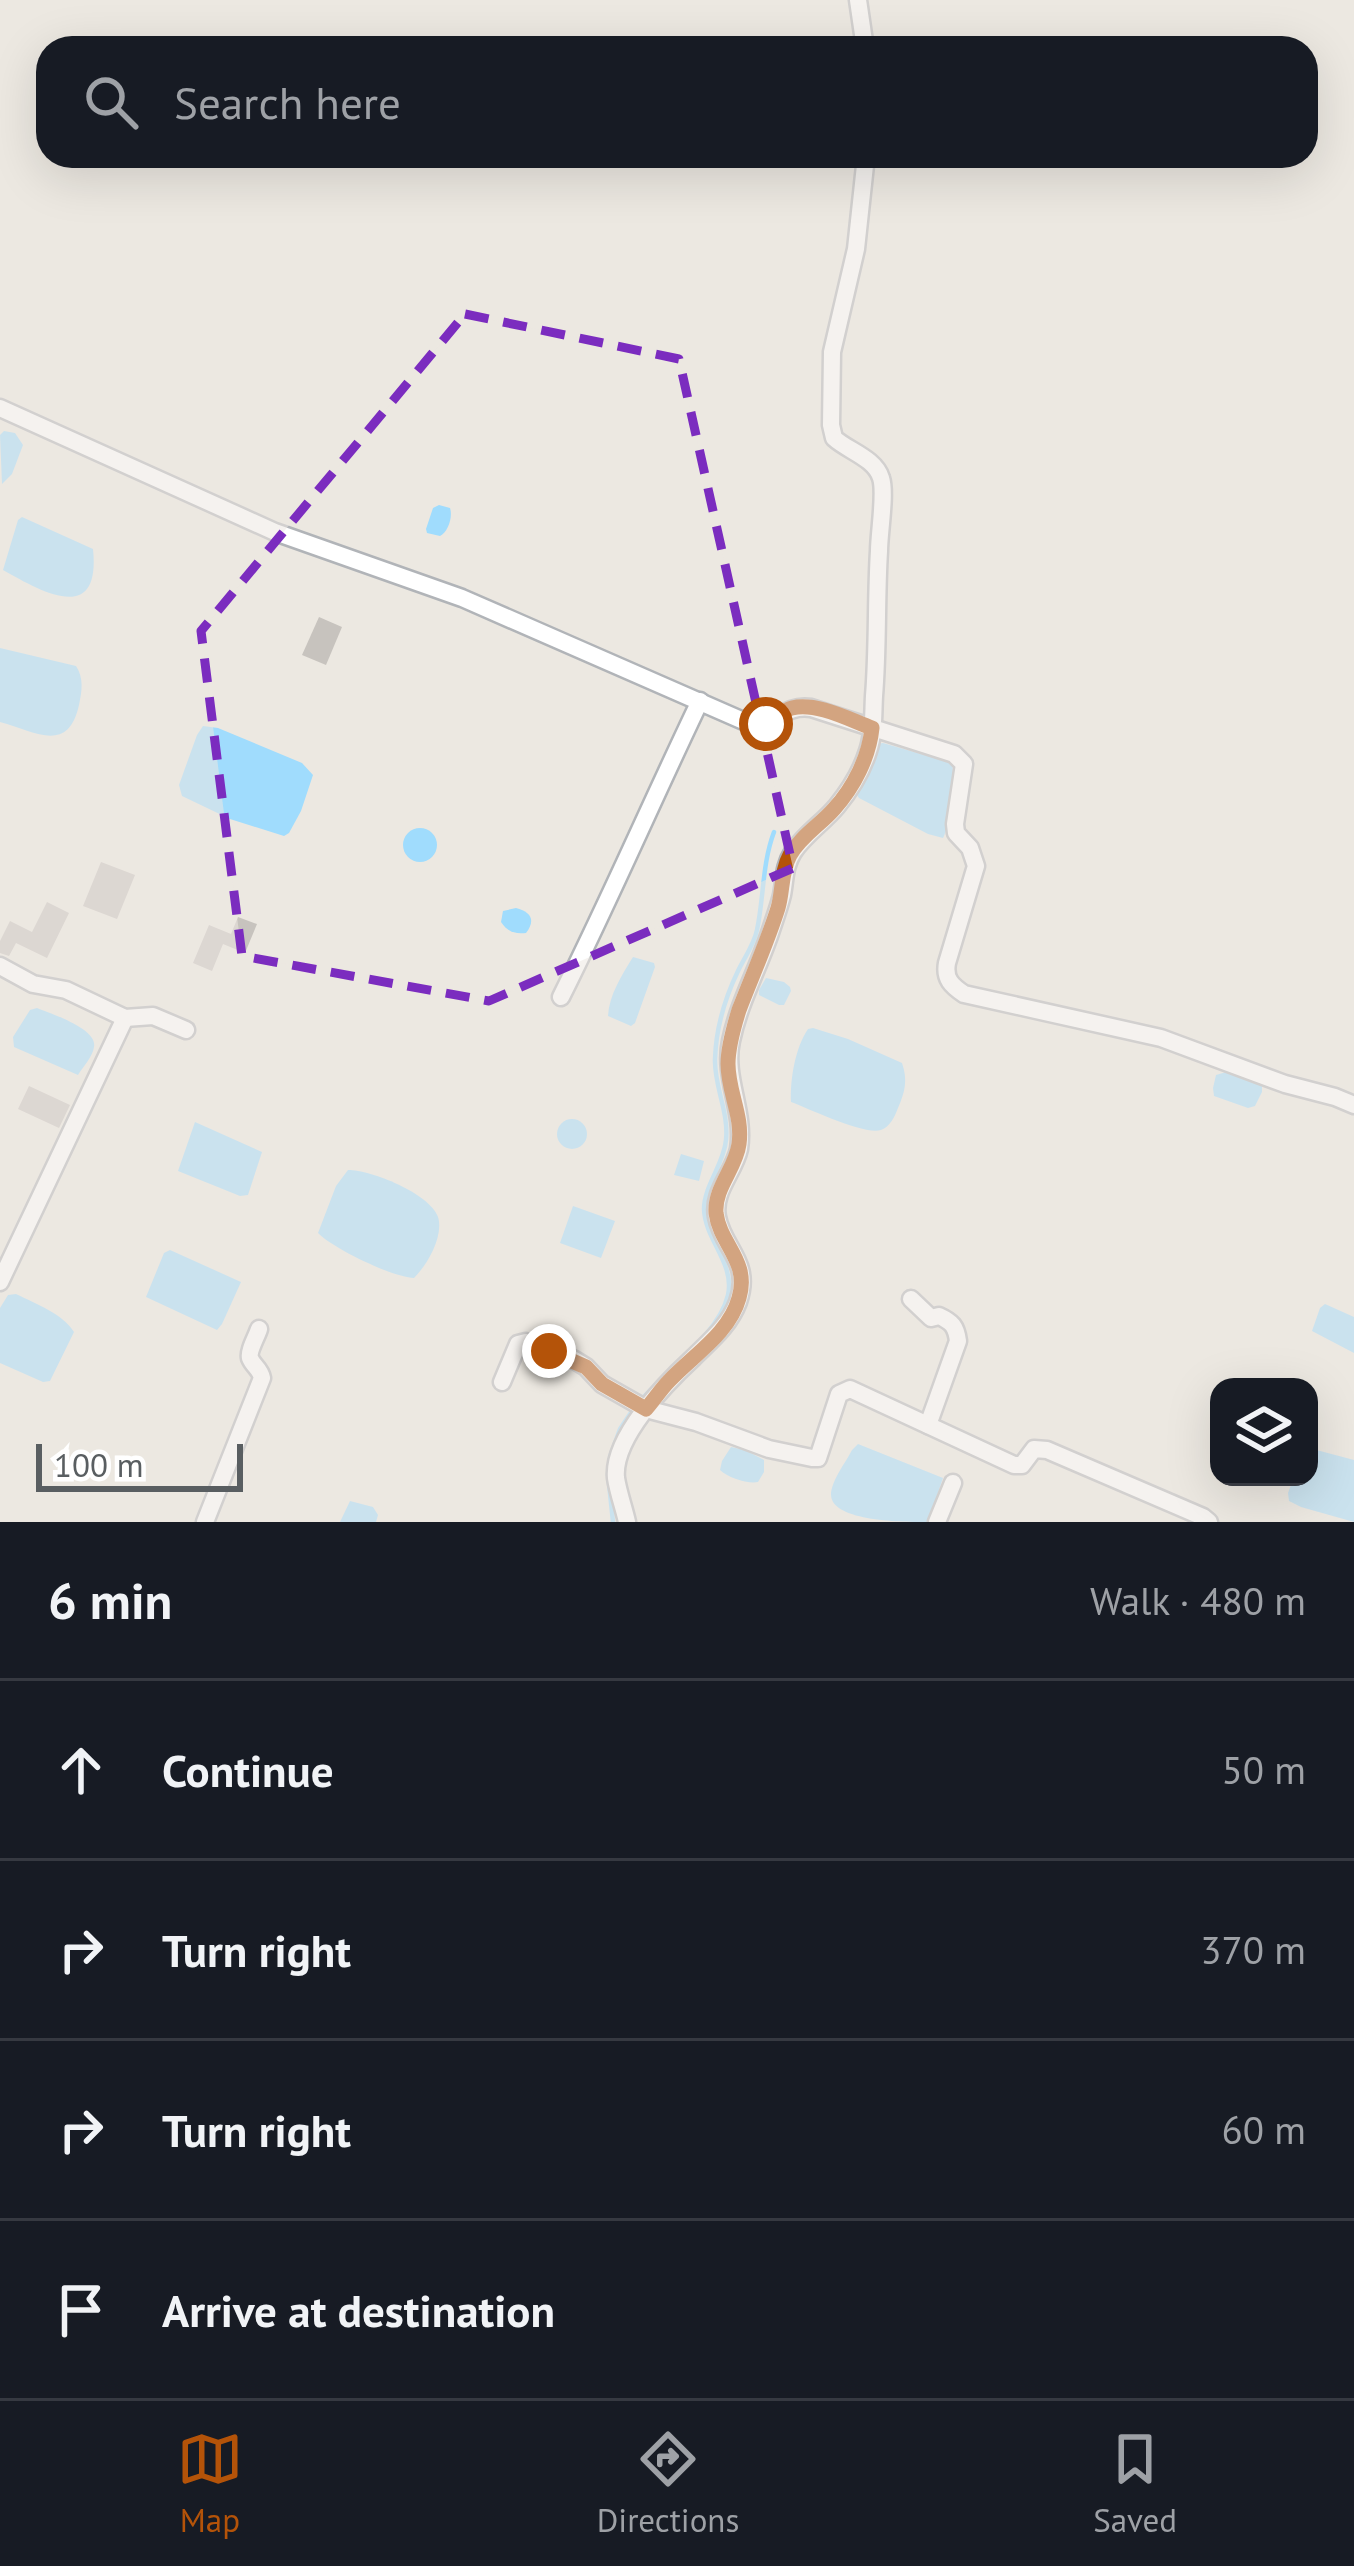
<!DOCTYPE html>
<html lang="en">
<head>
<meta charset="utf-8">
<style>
	:root { --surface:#171b24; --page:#20242c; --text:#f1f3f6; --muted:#9ea1a6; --line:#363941; --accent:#b45309 }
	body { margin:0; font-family:"PT Sans",sans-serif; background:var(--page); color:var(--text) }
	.controls { position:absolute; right:36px; bottom:36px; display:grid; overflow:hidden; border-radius:24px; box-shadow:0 12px 48px #0002 }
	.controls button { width:108px; height:108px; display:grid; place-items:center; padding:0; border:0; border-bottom:3px solid var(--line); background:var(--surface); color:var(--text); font:60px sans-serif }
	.scale { position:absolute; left:36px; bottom:30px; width:207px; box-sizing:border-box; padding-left:12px; border:6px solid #595e61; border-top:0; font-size:33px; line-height:42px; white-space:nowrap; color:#595e61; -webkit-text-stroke:9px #fff; paint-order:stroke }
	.stop { position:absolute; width:36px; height:36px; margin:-27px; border:9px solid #b45309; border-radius:50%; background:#fff }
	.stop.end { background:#b45309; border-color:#fff; box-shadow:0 3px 12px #0008 }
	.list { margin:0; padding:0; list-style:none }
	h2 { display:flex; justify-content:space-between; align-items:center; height:156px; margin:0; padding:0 48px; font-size:51px }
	h2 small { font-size:39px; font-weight:400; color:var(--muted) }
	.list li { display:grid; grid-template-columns:78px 1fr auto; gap:36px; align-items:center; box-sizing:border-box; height:180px; padding:0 48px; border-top:3px solid var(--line) }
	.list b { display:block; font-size:45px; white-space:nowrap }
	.list em { font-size:39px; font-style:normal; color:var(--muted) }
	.icon { flex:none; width:66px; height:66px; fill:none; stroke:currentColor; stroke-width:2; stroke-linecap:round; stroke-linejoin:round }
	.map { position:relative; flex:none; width:1354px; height:1522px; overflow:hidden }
	.search { position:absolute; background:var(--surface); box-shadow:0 12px 48px #0002; left:36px; right:36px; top:36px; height:132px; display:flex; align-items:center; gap:30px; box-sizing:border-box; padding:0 42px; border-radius:36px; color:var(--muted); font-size:45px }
	.sheet { height:876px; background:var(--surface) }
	nav { display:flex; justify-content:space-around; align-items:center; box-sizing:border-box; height:168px; border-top:3px solid var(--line); background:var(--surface); font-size:33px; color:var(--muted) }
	nav a { display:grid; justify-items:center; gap:6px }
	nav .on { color:var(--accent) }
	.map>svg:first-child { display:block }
</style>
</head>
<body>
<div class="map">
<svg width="1354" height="1522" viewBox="0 0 1354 1522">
	<rect width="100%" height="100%" fill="#ece8e1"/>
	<!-- water -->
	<g fill="#a0dcfd">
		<path d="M4,431L15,433L23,445L12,474L2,484L0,435Z"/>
		<path d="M439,505L450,508C453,517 448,532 440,536L427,533L426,529L433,508Z"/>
		<path d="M22,517L93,549C101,626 42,592 3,570L18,520Z"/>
		<path d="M0,648L76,666C84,678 82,691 79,705C68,754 36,732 0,722Z"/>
		<path d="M203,726L218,728L302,763L313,775L301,811L289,833L284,836L230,819L182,796L179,785L197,735Z"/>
		<path d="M883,743L952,763C955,775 950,826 943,838L928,834L859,798L855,792L877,744Z"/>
		<circle cx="420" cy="845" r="17"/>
		<path d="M516,908C531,912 536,920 526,933C514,934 508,932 501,922L503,911Z"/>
		<path d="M633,957L654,963L655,967L635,1023L631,1026L608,1016C609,995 622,975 633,957Z"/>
		<path d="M766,978L784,982L790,987L791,991L784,1005H779L759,995V990Z"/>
		<path d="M37,1008C52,1014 98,1029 94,1047C93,1056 83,1067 78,1075L14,1047L13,1037L30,1010Z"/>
		<path d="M813,1028L848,1039L902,1063C908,1080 905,1092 898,1108C895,1116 890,1127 881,1130C863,1135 810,1109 791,1102C790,1080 795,1048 808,1029Z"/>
		<path d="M1226,1072L1262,1085V1092L1255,1106L1248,1108L1214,1096L1213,1088L1216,1075Z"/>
		<circle cx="572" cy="1134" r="15"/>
		<path d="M195,1122L262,1152L248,1195L240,1196L178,1171Z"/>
		<path d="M681,1154L704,1161L699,1181L674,1175Z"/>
		<path d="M348,1170C371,1170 429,1193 438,1217C444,1236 427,1265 414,1278C392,1277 334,1249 318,1233L336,1186Z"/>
		<path d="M573,1206L615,1221L601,1258L560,1243Z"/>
		<path d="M170,1250L241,1282L222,1324L217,1330L146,1297L164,1253Z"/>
		<path d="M16,1294C36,1304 62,1313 74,1332L50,1381L43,1382L0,1363V1308L8,1295Z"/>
		<path d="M1325,1304L1354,1317V1353L1312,1331L1320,1308Z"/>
		<path d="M858,1444L943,1478L928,1522C905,1522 832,1522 831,1495C831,1481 846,1462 852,1450Z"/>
		<path d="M731,1447L745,1450L764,1460V1472L758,1482C748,1484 728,1478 720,1470L722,1461Z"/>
		<path d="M1309,1448L1354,1460V1522L1301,1507L1289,1501L1288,1493L1294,1477H1309Z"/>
		<path d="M350,1501L373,1507L378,1515L376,1522H340Z"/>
	</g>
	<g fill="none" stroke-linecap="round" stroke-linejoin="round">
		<!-- stream -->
		<g stroke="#a0dcfd" stroke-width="4.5">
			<path d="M641,1400C667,1370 719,1334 728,1295C735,1263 705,1240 704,1209C704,1186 724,1164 726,1140C729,1112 714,1086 715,1059C716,1029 725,998 738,971C744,958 754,945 757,930C764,897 762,864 774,832"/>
			<path d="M610,1457L620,1429L634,1408"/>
			<path d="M608,1474L613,1522"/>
		</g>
	</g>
	<!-- building -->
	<g fill="#c7c3be">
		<path d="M319,617L342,627L326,665L302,655Z"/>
		<path d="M101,862L135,875L117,919L83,906Z"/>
		<path d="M47,902L69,913L47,958L16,943L9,956L0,953V941L10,921L32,932Z"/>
		<path d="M238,917L257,924L245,953L223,944L212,971L193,963L209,925L231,934Z"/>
		<path d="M29,1086L70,1105L59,1128L18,1109Z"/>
	</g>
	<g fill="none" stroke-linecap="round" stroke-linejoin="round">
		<defs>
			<g id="minor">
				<path d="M858,0L865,48"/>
				<path d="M0,408L275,532L462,598L748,723C777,730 779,704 811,708L954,754L964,764L955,824L956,833L970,848L976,866L947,963C944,979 952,986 964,994L1161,1038L1285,1084L1335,1097L1354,1105"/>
				<path d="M0,966L33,984L66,990L125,1018L153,1016L186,1030"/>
				<path d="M561,997C610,899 653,799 700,701"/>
				<path d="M0,1282L125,1018"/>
				<path d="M911,1299L931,1318L939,1316C952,1322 956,1326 958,1341L928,1425"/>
				<path d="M502,1382L518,1344L526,1342L573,1359L586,1367L602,1384L646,1409L696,1422L769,1449L812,1458H818L839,1394L850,1389L1014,1465H1022L1034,1449L1047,1450L1203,1517L1209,1522"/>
				<path d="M205,1522L262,1378C260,1368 253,1366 250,1358C248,1351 257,1336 259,1329"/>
				<path d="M627,1522C624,1508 618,1492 616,1478C612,1438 666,1383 693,1358C710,1341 729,1326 738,1302C752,1262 723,1249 717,1217C712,1192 734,1172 739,1149C745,1111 723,1078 731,1041C739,1002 759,967 771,930C775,918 779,907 782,895C785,879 784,866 793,852C805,834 824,822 837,806C850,790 862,770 868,751C874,734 873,714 874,696C878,648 876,599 879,551C879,533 886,493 881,478C875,458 848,451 834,438L831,425L832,352L856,249L866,156"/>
				<path d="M937,1522L953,1483"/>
			</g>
		</defs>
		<!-- minor casing -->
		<use href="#minor" stroke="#b1b4b8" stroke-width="21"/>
		<!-- minor -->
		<use href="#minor" stroke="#fff" stroke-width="16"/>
	</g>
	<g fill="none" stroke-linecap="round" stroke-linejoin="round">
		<!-- route -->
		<path stroke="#b45309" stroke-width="15" d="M549,1351L586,1367L602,1384L646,1409C654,1400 661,1389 669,1381C693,1355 729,1334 739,1298C750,1261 720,1245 716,1213C714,1188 736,1168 739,1144C743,1116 728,1092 728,1064C728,1047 734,1026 739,1010C752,976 767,943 778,908C783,891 781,871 790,855C801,836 820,825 834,809C854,787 869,757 872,728C850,720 817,702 792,708C783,710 775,719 766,724"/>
	</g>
	<!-- marked area -->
	<path d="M0 0H1354V1522H0ZM465,314L679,359L793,868L489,1001L242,956L201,631Z" fill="#ece8e1" fill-opacity=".55" fill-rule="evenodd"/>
	<path fill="none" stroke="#7b2cbf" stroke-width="9" stroke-dasharray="24 15" stroke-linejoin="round" d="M465,314L679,359L793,868L489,1001L242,956L201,631Z"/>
</svg>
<div class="controls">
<button><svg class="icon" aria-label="layers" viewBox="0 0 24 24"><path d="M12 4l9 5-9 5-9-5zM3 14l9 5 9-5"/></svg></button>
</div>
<div class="scale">100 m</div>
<div class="stop" style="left:766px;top:724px"></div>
<div class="stop end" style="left:549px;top:1351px"></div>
<div class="search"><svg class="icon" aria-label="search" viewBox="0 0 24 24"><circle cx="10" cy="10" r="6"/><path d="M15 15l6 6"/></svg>Search here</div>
</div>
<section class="sheet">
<h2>6 min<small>Walk · 480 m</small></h2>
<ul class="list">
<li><svg class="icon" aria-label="ahead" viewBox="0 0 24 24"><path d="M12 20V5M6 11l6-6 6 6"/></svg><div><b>Continue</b></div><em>50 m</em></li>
<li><svg class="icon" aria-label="right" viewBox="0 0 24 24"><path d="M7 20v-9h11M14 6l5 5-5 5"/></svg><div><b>Turn right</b></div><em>370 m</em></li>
<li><svg class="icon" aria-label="right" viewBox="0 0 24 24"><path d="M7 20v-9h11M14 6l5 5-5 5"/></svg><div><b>Turn right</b></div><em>60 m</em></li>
<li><svg class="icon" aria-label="arrive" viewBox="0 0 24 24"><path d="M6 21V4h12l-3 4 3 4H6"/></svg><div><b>Arrive at destination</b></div></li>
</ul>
</section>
<nav>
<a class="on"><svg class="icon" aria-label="map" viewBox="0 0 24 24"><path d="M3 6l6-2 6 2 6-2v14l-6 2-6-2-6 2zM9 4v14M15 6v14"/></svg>Map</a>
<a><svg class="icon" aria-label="directions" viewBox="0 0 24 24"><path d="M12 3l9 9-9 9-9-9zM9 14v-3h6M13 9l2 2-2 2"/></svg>Directions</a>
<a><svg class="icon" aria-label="saved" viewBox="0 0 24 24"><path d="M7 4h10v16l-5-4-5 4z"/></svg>Saved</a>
</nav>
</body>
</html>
